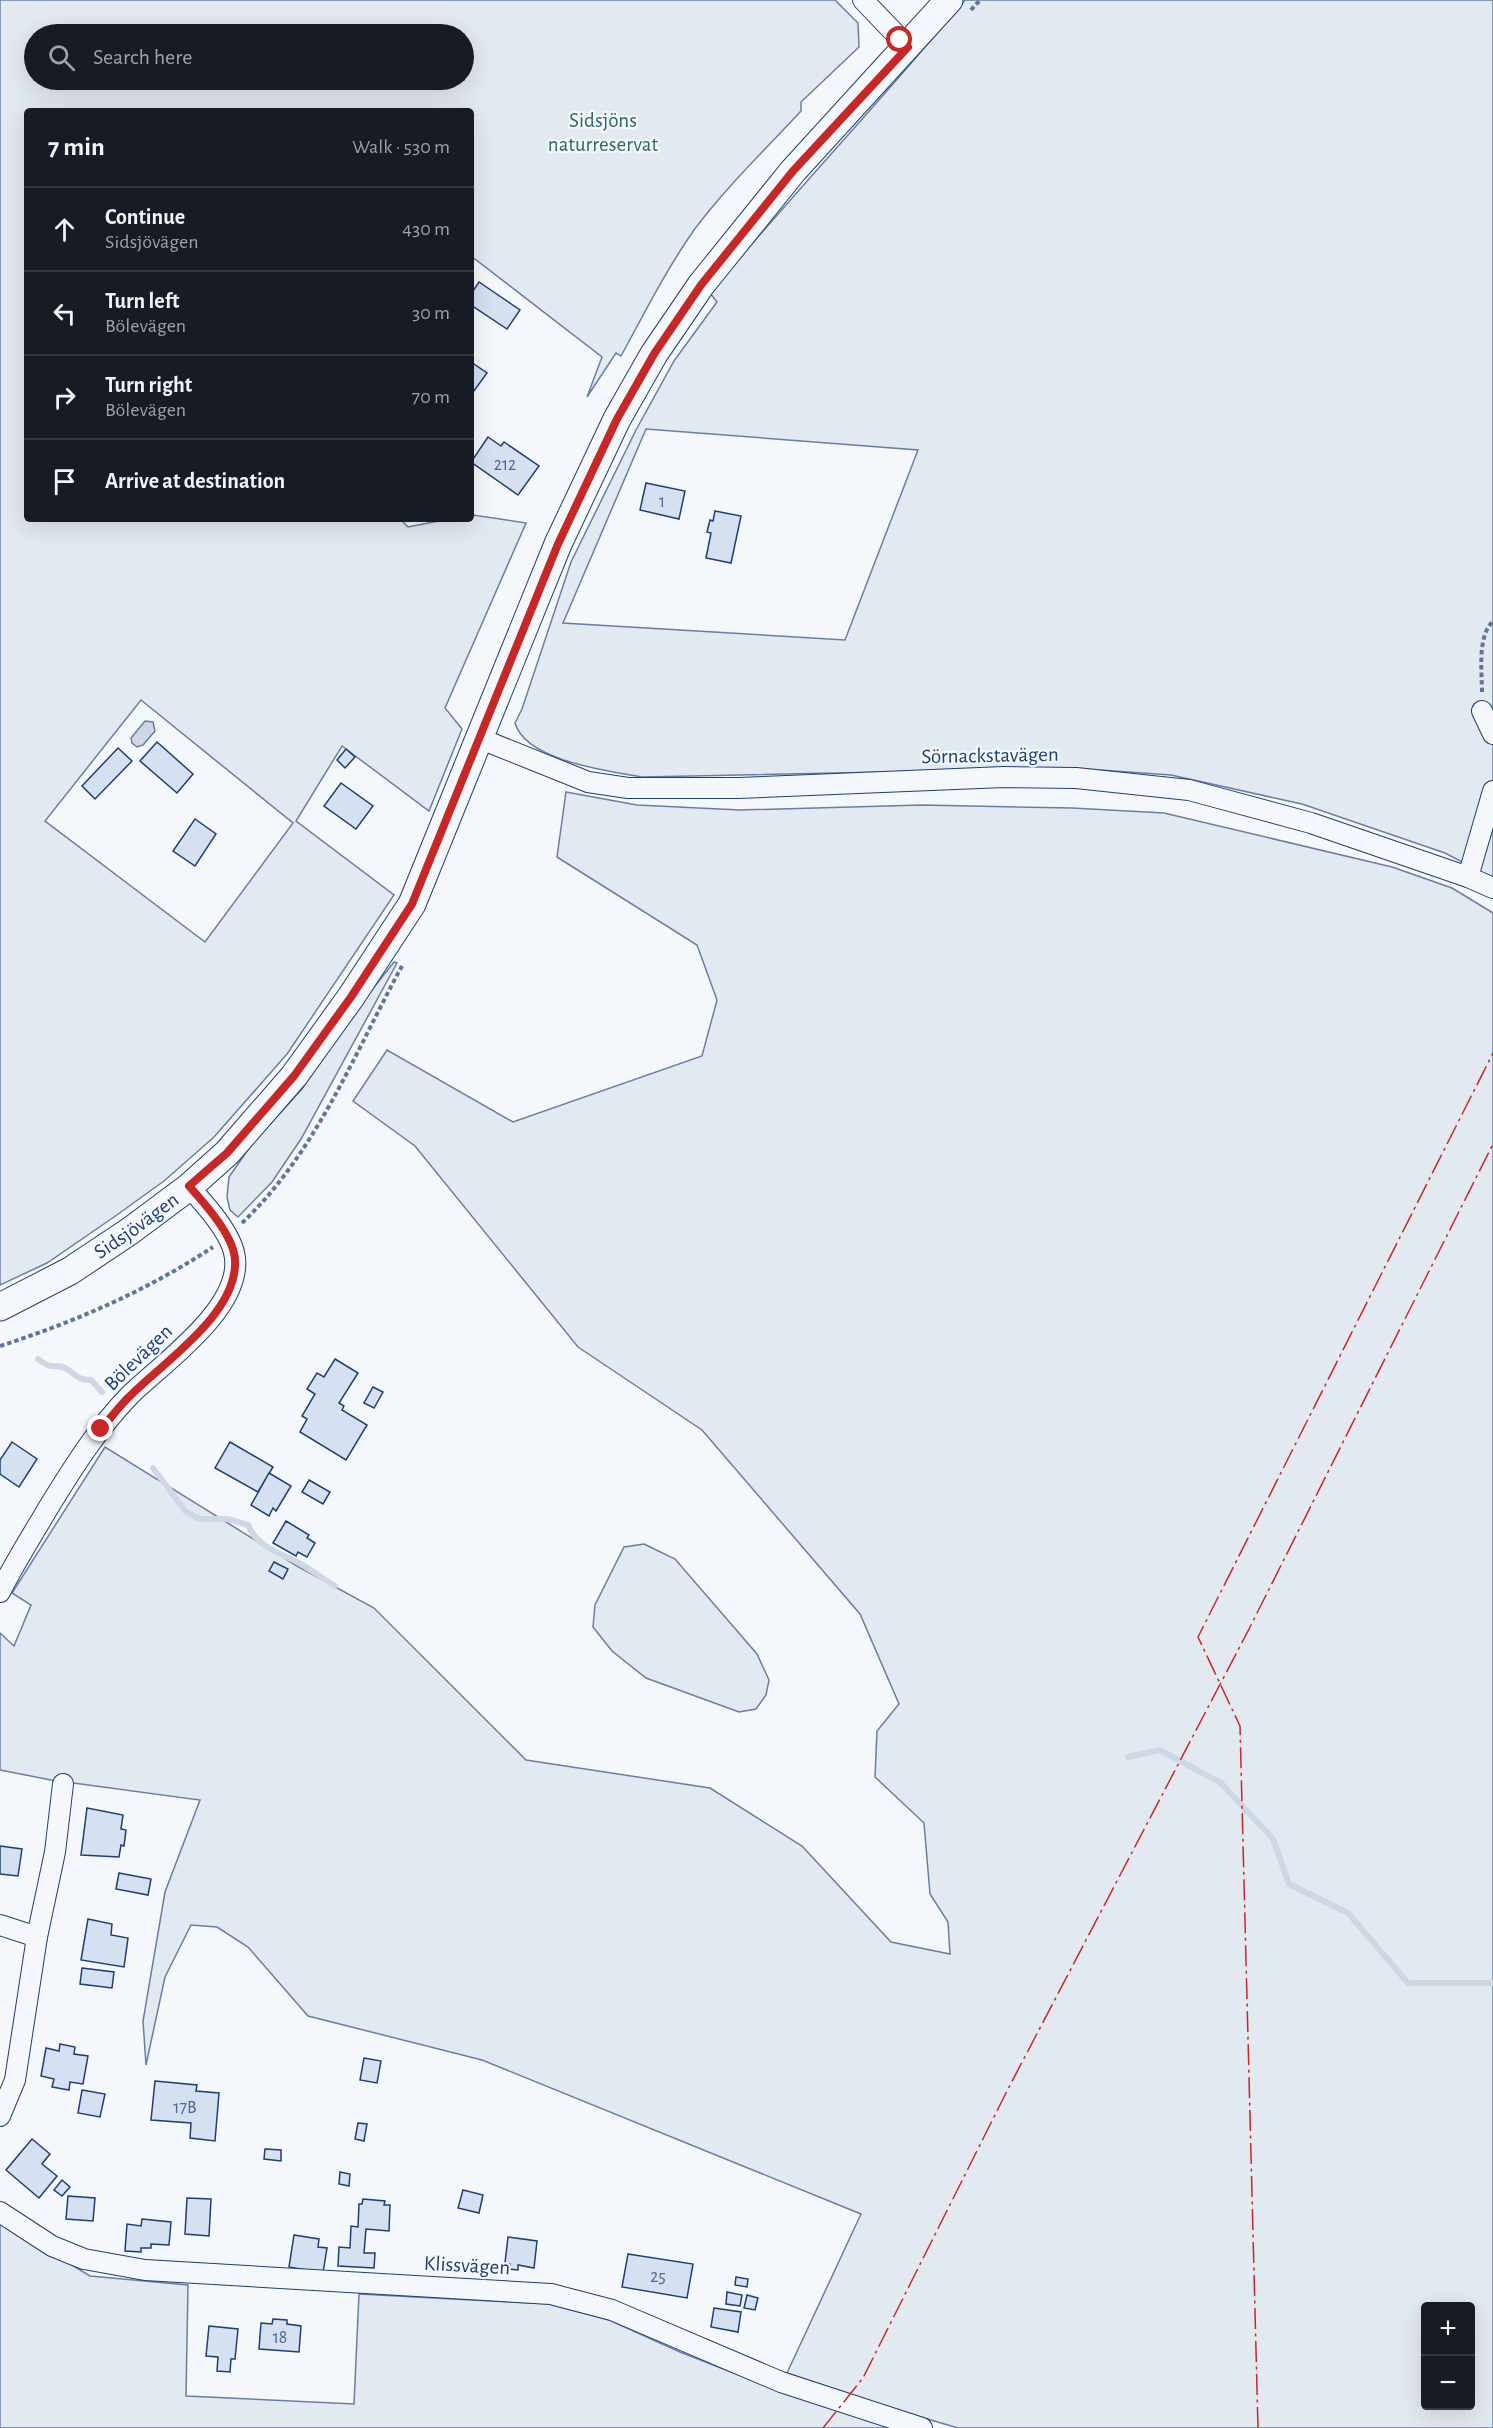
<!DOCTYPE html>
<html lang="en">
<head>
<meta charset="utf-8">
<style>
	:root { --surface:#171b24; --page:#20242c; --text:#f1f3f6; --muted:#9ea1a6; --line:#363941 }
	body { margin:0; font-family:"Alegreya Sans",sans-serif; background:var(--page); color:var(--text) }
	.controls { position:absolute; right:18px; bottom:18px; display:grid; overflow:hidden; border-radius:6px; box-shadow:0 6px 24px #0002 }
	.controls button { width:54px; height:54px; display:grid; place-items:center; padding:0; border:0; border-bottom:2px solid var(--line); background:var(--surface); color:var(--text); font:30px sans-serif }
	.stop { position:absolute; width:18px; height:18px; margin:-14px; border:4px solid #c62828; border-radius:50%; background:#fff }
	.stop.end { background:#c62828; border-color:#fff; box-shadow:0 2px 6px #0008 }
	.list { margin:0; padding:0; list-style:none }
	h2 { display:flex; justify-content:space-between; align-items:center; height:78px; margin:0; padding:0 24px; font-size:26px }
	h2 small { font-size:20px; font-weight:400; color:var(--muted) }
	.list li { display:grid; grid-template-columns:39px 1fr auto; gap:18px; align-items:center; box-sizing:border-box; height:84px; padding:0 24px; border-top:2px solid var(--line) }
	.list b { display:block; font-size:22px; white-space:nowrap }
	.list p { margin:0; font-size:20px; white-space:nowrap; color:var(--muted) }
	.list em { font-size:20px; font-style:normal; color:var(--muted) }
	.icon { flex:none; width:33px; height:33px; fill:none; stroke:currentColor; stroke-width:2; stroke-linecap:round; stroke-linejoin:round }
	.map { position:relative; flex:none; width:1493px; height:2428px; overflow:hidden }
	.search { position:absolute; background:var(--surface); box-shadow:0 6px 24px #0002; left:24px; top:24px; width:450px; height:66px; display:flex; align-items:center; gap:15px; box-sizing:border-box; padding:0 21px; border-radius:33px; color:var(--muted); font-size:22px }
	.panel { position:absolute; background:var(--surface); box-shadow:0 6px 24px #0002; left:24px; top:108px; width:450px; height:414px; border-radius:6px }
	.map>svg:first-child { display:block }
</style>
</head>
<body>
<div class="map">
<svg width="1493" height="2428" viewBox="0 0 1493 2428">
	<rect width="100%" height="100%" fill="#f4f7fb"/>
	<!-- green -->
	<g fill="#e3e9f0" stroke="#687fa3" stroke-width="1.5" fill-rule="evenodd">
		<path d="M0,0H835L858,23L859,47L801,102V111C765,150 726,187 694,230C666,270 644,314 621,356L616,353L587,397L602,357L471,256V111H27V519H400L408,527L449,519H471L473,515L526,523L445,708L462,729L429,811L342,746L296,821L394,895L287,1054L214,1137L164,1181L114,1217L47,1263L0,1285ZM34,34H464V80H34ZM141,700L293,823L205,942L45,821Z"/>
		<path d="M965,0H1493V878L1445,853L1302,804L1171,775L1072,768L642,777C608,771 526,761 515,723L522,709L571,562L636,430L674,361L717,302L710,293C793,194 882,100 965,0ZM646,429L918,450L845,640L563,623Z"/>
		<path d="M566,792L637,805L740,810L922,805L1072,808L1164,813L1392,867L1452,888L1493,913V2428H958L897,2410L787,2373L861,2214L482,2060L308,2016L248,1947L217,1927L191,1925L165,1977L146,2065L143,2021L165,1892L200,1800L51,1780L0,1770V1633L14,1646L31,1605L12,1593L105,1447L297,1566L374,1608L526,1760L710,1788L802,1846L891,1942L950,1954L948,1922L930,1894L924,1823L875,1777L877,1731L899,1704L860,1614L702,1430L578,1347L415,1146L353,1101L387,1050L513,1122L702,1056L717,1000L697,945L557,857ZM1426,2306H1470V2406H1426Z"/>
		<path d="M394,962L397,963L301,1139L272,1182L238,1217L230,1210L227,1197L229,1177L252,1144L302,1089L360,1005Z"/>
		<path d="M644,1544L675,1559L757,1654L769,1680L766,1695L756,1709L739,1712L646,1678L612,1651L593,1627L595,1605L624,1547Z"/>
		<path d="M0,2222L90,2276L188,2285L186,2396L354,2404L359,2294L549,2304L609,2320L680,2352L777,2390L893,2428H0Z"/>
	</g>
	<!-- water -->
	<path fill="#cfd7e4" stroke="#687fa3" stroke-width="1.5" d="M145,721L153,722L155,731L143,745L137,747L132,743L131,738Z"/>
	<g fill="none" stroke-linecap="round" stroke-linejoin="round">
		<!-- stream -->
		<g stroke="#cfd7e4" stroke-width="6">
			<path d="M38,1359C53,1371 54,1363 65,1368C77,1374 75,1380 91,1380L102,1392"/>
			<path d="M153,1468L186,1512L200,1519H227L248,1525C257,1547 280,1553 299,1563C312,1570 323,1579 335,1586"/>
			<path d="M1128,1757L1160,1750L1221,1783L1273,1839L1289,1884L1348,1913L1408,1983H1493"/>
		</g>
	</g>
	<!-- building -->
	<g fill="#d5e0f0" stroke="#1d3f73" stroke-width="1.5">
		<path d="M479,282L520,310L507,329L471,305V294Z"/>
		<path d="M471,362L487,373L471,395Z"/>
		<path d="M488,437L501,446L504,442L539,466L518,495L471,462Z"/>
		<path d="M646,483L685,491L679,519L640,510Z"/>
		<path d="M715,511L741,516L731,563L706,558L711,533L707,532L710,520L713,521Z"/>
		<path d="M157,742L193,774L177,793L140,761Z"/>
		<path d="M118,748L132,761L95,799L82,786Z"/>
		<path d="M346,749L355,757L345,768L337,760Z"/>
		<path d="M341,783L373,806L356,829L324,806Z"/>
		<path d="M195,819L216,834L195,866L173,851Z"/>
		<path d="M335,1359L358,1373L339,1403L344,1406L342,1410L367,1425L346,1460L300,1432L307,1419L302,1416L315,1394L307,1389L317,1373L324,1377Z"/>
		<path d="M373,1387L383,1392L374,1408L364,1403Z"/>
		<path d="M12,1442L37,1459L19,1487L0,1474V1460Z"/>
		<path d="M230,1442L273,1467L258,1492L215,1468Z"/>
		<path d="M269,1473L291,1486L276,1511L273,1508L269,1516L251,1505Z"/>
		<path d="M309,1480L330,1492L323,1504L302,1492Z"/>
		<path d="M286,1521L309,1535L307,1538L315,1543L307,1557L298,1552L296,1556L273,1543Z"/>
		<path d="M274,1562L288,1569L283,1579L269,1571Z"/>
		<path d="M87,1808L123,1815L121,1829L126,1830L124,1846L121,1845L119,1857L81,1855Z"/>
		<path d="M0,1846L22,1849L18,1876L0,1874Z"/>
		<path d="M119,1873L151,1879L148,1895L116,1889Z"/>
		<path d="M88,1919L112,1924L111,1935L128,1938L124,1967L81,1960Z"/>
		<path d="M82,1968L114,1972L112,1988L80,1984Z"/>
		<path d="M60,2044L75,2047L74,2054L88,2056L83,2084L70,2082L69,2090L52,2087L54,2079L41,2076L46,2048L59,2051Z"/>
		<path d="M364,2058L381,2061L377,2083L360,2080Z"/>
		<path d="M155,2081L197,2085L196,2091L219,2093L215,2141L190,2138L191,2123L151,2120Z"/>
		<path d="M82,2090L105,2094L100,2117L78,2113Z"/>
		<path d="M358,2123L367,2124L364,2141L355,2139Z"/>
		<path d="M32,2139L50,2154L42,2164L57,2176L39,2198L6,2170Z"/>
		<path d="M265,2149L281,2150V2161L264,2159Z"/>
		<path d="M340,2172L350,2174L349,2186L339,2184Z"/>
		<path d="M62,2180L70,2187L62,2196L54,2190Z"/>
		<path d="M463,2190L483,2195L479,2213L458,2208Z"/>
		<path d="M68,2196L95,2198L93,2221L66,2219Z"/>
		<path d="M187,2198L211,2199L209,2236L185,2234Z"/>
		<path d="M363,2199L385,2201L384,2205H390L389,2231L366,2229L364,2253H375L374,2268L338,2266L339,2247L350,2248L351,2226L358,2227L359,2204H362Z"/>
		<path d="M142,2219L171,2222L169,2245L151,2244V2248H141V2252L125,2251L127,2224L141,2226Z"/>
		<path d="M294,2235L319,2239L318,2247L327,2248L323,2273L289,2267Z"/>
		<path d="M508,2237L537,2241L534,2268L518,2265V2270L509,2269L510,2264L505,2263Z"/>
		<path d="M628,2254L693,2264L687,2298L622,2287Z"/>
		<path d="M736,2277L748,2279L747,2287L735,2285Z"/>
		<path d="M727,2292L742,2295L740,2306L726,2304Z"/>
		<path d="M747,2295L758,2298L755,2310L744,2308Z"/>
		<path d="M714,2308L741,2312L738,2332L711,2327Z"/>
		<path d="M273,2319L287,2320V2324L301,2326L299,2352L259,2349L261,2323L272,2324Z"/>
		<path d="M209,2326L238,2329L235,2359H231L230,2372L217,2371L218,2357L206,2356Z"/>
	</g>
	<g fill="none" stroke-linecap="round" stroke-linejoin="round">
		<defs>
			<g id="minor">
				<path d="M863,0L908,47"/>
				<path d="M1482,711L1493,734"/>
				<path d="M481,739L588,782L628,788H738L1004,777L1076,778L1189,790L1311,823L1468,877L1493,888"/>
				<path d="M1468,877L1493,791"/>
				<path d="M0,1592C15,1562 33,1534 50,1505C74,1466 98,1428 130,1395C163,1363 241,1309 235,1258C233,1235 205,1204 189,1187"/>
				<path d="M0,1925L37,1937"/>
				<path d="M0,2116L15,2080L37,1937L55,1852L63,1784"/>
				<path d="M0,2212L52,2246L84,2259L145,2270L551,2294L612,2310L781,2382L922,2428"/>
			</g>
			<g id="secondary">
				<path id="s1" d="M0,1307L70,1271L130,1231L189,1187L227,1153L294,1076L351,997L412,904L558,544L617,419L654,354L701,285L793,171L949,0"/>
			</g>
		</defs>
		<!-- minor casing -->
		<use href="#minor" stroke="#1d3f73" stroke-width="22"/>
		<!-- secondary casing -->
		<use href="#secondary" stroke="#1d3f73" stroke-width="29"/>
		<!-- path -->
		<g stroke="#5e769c" stroke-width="4" stroke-dasharray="4.5 3" stroke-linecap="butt">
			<path d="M971,10L980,0"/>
			<path d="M1482,692C1482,671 1477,637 1493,621"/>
			<path d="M242,1223C316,1153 354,1054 402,966"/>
			<path d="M0,1346C75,1322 148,1290 213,1247"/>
		</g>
		<!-- minor -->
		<use href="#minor" stroke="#f4f7fb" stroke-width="20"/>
		<!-- secondary -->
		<use href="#secondary" stroke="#f4f7fb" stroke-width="27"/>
		<!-- power -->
		<g stroke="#c62828" stroke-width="1.5" stroke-dasharray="21 4.5 3 4.5" stroke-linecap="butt">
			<path d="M823,2428L863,2378L1008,2089L1248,1631L1493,1144"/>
			<path d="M1258,2428L1240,1726L1198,1637L1493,1053"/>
		</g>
	</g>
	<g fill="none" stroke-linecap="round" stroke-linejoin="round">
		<!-- route -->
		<path stroke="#c62828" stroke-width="8" d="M101,1429C111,1418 120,1405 131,1395C165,1361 238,1313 235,1260C234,1236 205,1204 189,1186L227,1153L294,1076L351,997L412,904L558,544L617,419L654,354L701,285L793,171L908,47L900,40"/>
	</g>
	<g text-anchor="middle" stroke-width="4.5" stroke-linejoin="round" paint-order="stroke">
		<!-- number labels -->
		<g font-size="18" fill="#4b6792">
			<text x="505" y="470">212</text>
			<text x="662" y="507">1</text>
			<text x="185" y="2113">17B</text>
			<text x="658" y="2282">25</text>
			<text x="280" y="2343">18</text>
		</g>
		<!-- park labels -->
		<g font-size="21" fill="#2c6c60" stroke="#f4f7fb">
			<text x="603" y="127">Sidsjöns<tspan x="603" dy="24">naturreservat</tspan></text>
		</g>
		<!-- street labels -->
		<g font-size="21" fill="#1d3f73" stroke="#f4f7fb">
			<text transform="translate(990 755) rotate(-1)" y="7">Sörnackstavägen</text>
			<text dy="7" stroke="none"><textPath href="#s1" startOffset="159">Sidsjövägen</textPath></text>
			<text transform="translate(138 1357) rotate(-44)" y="7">Bölevägen</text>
			<text transform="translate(467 2265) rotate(3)" y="7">Klissvägen</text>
		</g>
	</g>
</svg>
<div class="controls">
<button>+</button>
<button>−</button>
</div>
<div class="stop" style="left:900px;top:40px"></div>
<div class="stop end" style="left:101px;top:1429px"></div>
<div class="search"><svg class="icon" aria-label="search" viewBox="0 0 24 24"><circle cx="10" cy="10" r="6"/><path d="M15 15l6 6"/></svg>Search here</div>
<section class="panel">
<h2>7 min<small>Walk · 530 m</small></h2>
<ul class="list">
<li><svg class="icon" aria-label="ahead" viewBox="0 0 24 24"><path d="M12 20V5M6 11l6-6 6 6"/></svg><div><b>Continue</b><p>Sidsjövägen</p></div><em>430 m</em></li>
<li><svg class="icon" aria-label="left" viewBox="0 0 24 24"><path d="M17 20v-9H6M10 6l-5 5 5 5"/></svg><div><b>Turn left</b><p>Bölevägen</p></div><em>30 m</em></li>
<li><svg class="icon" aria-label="right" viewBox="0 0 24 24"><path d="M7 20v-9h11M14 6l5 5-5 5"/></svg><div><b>Turn right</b><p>Bölevägen</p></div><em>70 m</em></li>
<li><svg class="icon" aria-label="arrive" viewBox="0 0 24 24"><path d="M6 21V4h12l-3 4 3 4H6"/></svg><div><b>Arrive at destination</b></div></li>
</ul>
</section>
</div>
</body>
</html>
